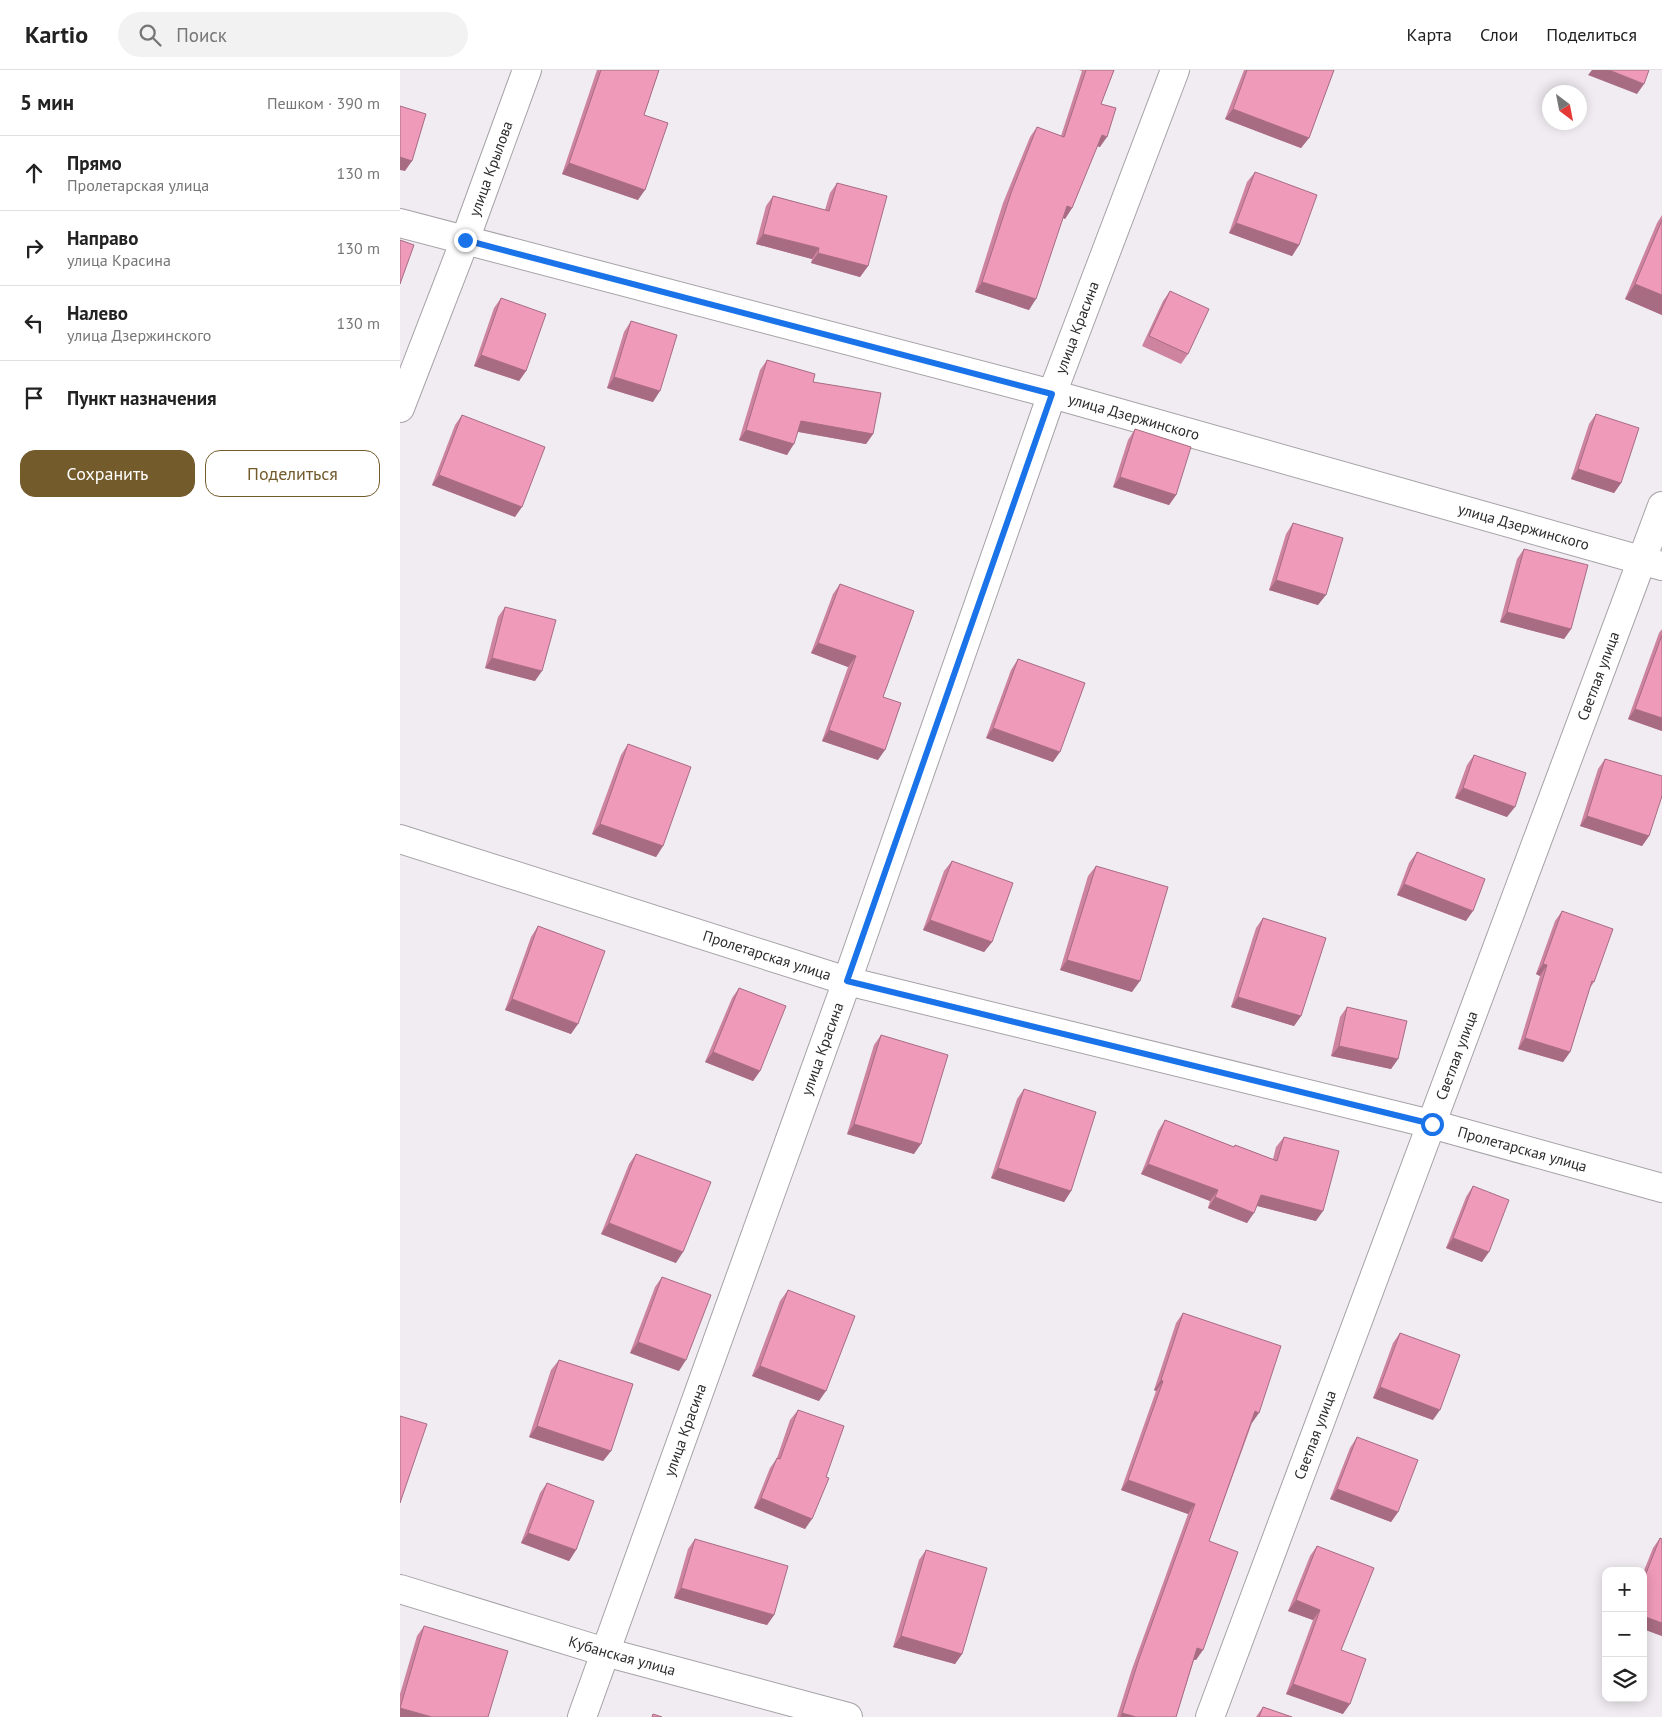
<!DOCTYPE html>
<html lang="ru">
<head>
<meta charset="utf-8">
<style>
	:root { --surface:#fff; --page:#f2f2f2; --text:#222; --muted:#767676; --line:#e0e0e0; --accent:#745b2c }
	body { margin:0; font-family:"PT Sans",sans-serif; background:var(--page); color:var(--text) }
	.controls { position:absolute; right:15px; bottom:15px; display:grid; overflow:hidden; border-radius:10px; box-shadow:0 2px 12px #0003 }
	.controls button { width:45px; height:45px; display:grid; place-items:center; padding:0; border:0; border-bottom:1px solid var(--line); background:var(--surface); color:var(--text); font:25px sans-serif }
	.compass { position:absolute; left:1142px; top:15px; width:45px; height:45px; border-radius:50%; background:var(--surface); box-shadow:0 2px 12px #0003; rotate:148deg }
	.stop { position:absolute; width:15px; height:15px; margin:-11px; border:4px solid #1a73e8; border-radius:50%; background:#fff }
	.stop.end { background:#1a73e8; border-color:#fff; box-shadow:0 1px 5px #0008 }
	.list { margin:0; padding:0; list-style:none }
	h2 { display:flex; justify-content:space-between; align-items:center; height:65px; margin:0; padding:0 20px; font-size:21px }
	h2 small { font-size:16px; font-weight:400; color:var(--muted) }
	.list li { display:grid; grid-template-columns:32px 1fr auto; gap:15px; align-items:center; box-sizing:border-box; height:75px; padding:0 20px; border-top:1px solid var(--line) }
	.list b { display:block; font-size:19px; white-space:nowrap }
	.list p { margin:0; font-size:16px; white-space:nowrap; color:var(--muted) }
	.list em { font-size:16px; font-style:normal; color:var(--muted) }
	.actions { display:flex; gap:10px; padding:15px 20px }
	.actions a { flex:1; padding:11px 0; border:1px solid var(--accent); border-radius:15px; text-align:center; font-size:18px; color:var(--accent) }
	.actions .main { background:var(--accent); color:#fff }
	.icon { flex:none; width:28px; height:28px; fill:none; stroke:currentColor; stroke-width:2; stroke-linecap:round; stroke-linejoin:round }
	.map { position:relative; flex:none; width:1262px; height:1647px; overflow:hidden }
	header { display:flex; align-items:center; gap:30px; box-sizing:border-box; height:70px; padding:0 25px; background:var(--surface); border-bottom:1px solid var(--line) }
	header strong { font-size:24px }
	nav { display:flex; gap:28px; margin-inline-start:auto; font-size:18px }
	.search { width:350px; height:45px; background:var(--page); display:flex; align-items:center; gap:12px; box-sizing:border-box; padding:0 18px; border-radius:28px; color:var(--muted); font-size:19px }
	main { display:flex }
	aside { flex:1; background:var(--surface) }
	.map>svg:first-child { display:block }
</style>
</head>
<body>
<header>
<strong>Kartio</strong>
<div class="search"><svg class="icon" aria-label="search" viewBox="0 0 24 24"><circle cx="10" cy="10" r="6"/><path d="M15 15l6 6"/></svg>Поиск</div>
<nav><a>Карта</a><a>Слои</a><a>Поделиться</a></nav>
</header>
<main>
<aside>
<h2>5 мин<small>Пешком · 390 m</small></h2>
<ul class="list">
<li><svg class="icon" aria-label="ahead" viewBox="0 0 24 24"><path d="M12 20V5M6 11l6-6 6 6"/></svg><div><b>Прямо</b><p>Пролетарская улица</p></div><em>130 m</em></li>
<li><svg class="icon" aria-label="right" viewBox="0 0 24 24"><path d="M7 20v-9h11M14 6l5 5-5 5"/></svg><div><b>Направо</b><p>улица Красина</p></div><em>130 m</em></li>
<li><svg class="icon" aria-label="left" viewBox="0 0 24 24"><path d="M17 20v-9H6M10 6l-5 5 5 5"/></svg><div><b>Налево</b><p>улица Дзержинского</p></div><em>130 m</em></li>
<li><svg class="icon" aria-label="arrive" viewBox="0 0 24 24"><path d="M6 21V4h12l-3 4 3 4H6"/></svg><div><b>Пункт назначения</b></div></li>
</ul>
<div class="actions"><a class="main">Сохранить</a><a>Поделиться</a></div>
</aside>
<div class="map">
<svg width="1262" height="1647" viewBox="0 0 1262 1647">
	<rect width="100%" height="100%" fill="#f0ecf1"/>
	<g fill="none" stroke-linecap="round" stroke-linejoin="round">
		<defs>
			<g id="minor">
				<path id="s1" d="M0,153L652,324L1262,496"/>
				<path id="s2" d="M0,338L65,170L127,0"/>
				<path id="s3" d="M0,769L447,911L1031,1054L1262,1118"/>
				<path id="s4" d="M0,1519L205,1582L448,1647"/>
				<path id="s5" d="M182,1647L447,911L652,324L775,0"/>
				<path id="s6" d="M810,1647L1262,436"/>
			</g>
		</defs>
		<!-- minor casing -->
		<use href="#minor" stroke="#a6a2a7" stroke-width="30"/>
		<!-- minor -->
		<use href="#minor" stroke="#fff" stroke-width="28"/>
	</g>
	<!-- wall -->
	<g fill="#ce849f">
		<path d="M197,0H259L244,45L238,130L162,104Z"/>
		<path d="M679,0H714L701,34L700,77L697,76L672,138L665,149L663,148L629,240L575,222L603,133L630,67L637,57L661,66L682,1Z"/>
		<path d="M844,0H934L909,68L901,78L825,49Z"/>
		<path d="M855,102L899,175L892,186L829,163L847,112Z"/>
		<path d="M437,113L468,196L460,207L411,193L412,189L356,174L366,136L373,126L425,140L430,123Z"/>
		<path d="M1262,145V245L1225,229L1257,153Z"/>
		<path d="M770,221L788,284L781,294L742,276L763,231Z"/>
		<path d="M101,228L126,301L119,311L74,296L94,238Z"/>
		<path d="M231,251L253,332L207,318L224,262Z"/>
		<path d="M367,290L413,312L473,364L466,374L398,362L387,385L339,370L360,300Z"/>
		<path d="M1196,344L1221,413L1214,423L1171,409L1189,354Z"/>
		<path d="M62,345L115,447L32,415L55,355Z"/>
		<path d="M735,359L776,425L769,435L713,417L728,370Z"/>
		<path d="M893,453L918,535L869,520L886,464Z"/>
		<path d="M1124,479L1171,559L1164,569L1100,552L1117,489Z"/>
		<path d="M440,514L478,690L422,671L448,597L411,583L433,524Z"/>
		<path d="M105,537L135,611L85,598L98,547Z"/>
		<path d="M1262,559V661L1228,649L1259,563Z"/>
		<path d="M618,589L653,692L586,668L611,600Z"/>
		<path d="M228,674L263,776L256,787L192,764L221,685Z"/>
		<path d="M1074,685L1107,747L1055,728L1067,695Z"/>
		<path d="M1205,689L1249,766L1242,776L1180,756L1198,699Z"/>
		<path d="M1017,782L1066,851L997,825L1009,793Z"/>
		<path d="M552,791L592,872L584,882L523,860L544,801Z"/>
		<path d="M696,796L732,922L660,900L688,806Z"/>
		<path d="M1162,841L1194,912L1190,918L1170,982L1163,992L1118,979L1140,906L1136,904L1155,851Z"/>
		<path d="M863,848L901,946L894,956L831,937L856,858Z"/>
		<path d="M138,856L171,964L105,940L131,867Z"/>
		<path d="M339,918L360,1001L353,1011L305,992L332,928Z"/>
		<path d="M947,937L998,989L991,999L931,986L940,947Z"/>
		<path d="M481,965L514,1084L447,1064L474,975Z"/>
		<path d="M624,1019L671,1121L664,1132L591,1108L617,1029Z"/>
		<path d="M765,1050L834,1077L835,1075L873,1089L876,1077L884,1067L916,1151L857,1136L847,1153L808,1138L810,1131L741,1104L758,1061Z"/>
		<path d="M236,1084L276,1193L201,1164L229,1094Z"/>
		<path d="M1073,1116L1082,1192L1046,1178L1066,1127Z"/>
		<path d="M262,1207L279,1301L230,1283L255,1217Z"/>
		<path d="M388,1220L419,1331L352,1306L380,1231Z"/>
		<path d="M783,1243L852,1353L809,1471L796,1590H794L776,1647H717L732,1599L788,1444L721,1420L756,1321L754,1320L776,1253Z"/>
		<path d="M1000,1263L1033,1350L973,1328L993,1273Z"/>
		<path d="M159,1290L211,1381L203,1391L129,1367L151,1300Z"/>
		<path d="M398,1340L426,1407L405,1459L354,1438L370,1398L377,1388L390,1350Z"/>
		<path d="M957,1367L998,1442L991,1452L930,1429L950,1378Z"/>
		<path d="M147,1413L176,1480L169,1491L121,1473L140,1423Z"/>
		<path d="M1260,1468L1262,1566L1243,1559V1503L1253,1478Z"/>
		<path d="M295,1469L374,1545L367,1555L274,1528L288,1479Z"/>
		<path d="M917,1476L941,1580L943,1644L886,1624L913,1550L888,1541L910,1486Z"/>
		<path d="M526,1480L562,1584L555,1594L493,1577L519,1490Z"/>
		<path d="M24,1556L0,1647V1624L17,1566Z"/>
		<path d="M863,1637L892,1647H856Z"/>
	</g>
	<!-- shaded-wall -->
	<g fill="#a76c82">
		<path d="M1192,0H1209L1244,14L1237,24L1188,5Z"/>
		<path d="M833,39L909,68L901,78L825,49Z"/>
		<path d="M702,65L707,67L700,77L694,75Z"/>
		<path d="M0,87L12,91L5,101L0,100Z"/>
		<path d="M169,93L245,120L238,130L162,104Z"/>
		<path d="M667,136L672,138L665,149L659,146Z"/>
		<path d="M836,153L899,175L892,186L829,163Z"/>
		<path d="M363,164L419,178L412,189L356,174Z"/>
		<path d="M418,183L468,196L460,207L411,193Z"/>
		<path d="M582,212L636,229L629,240L575,222Z"/>
		<path d="M1235,214L1262,225V245L1225,229Z"/>
		<path d="M81,285L126,301L119,311L74,296Z"/>
		<path d="M214,307L260,321L253,332L207,318Z"/>
		<path d="M401,351L473,364L466,374L394,361Z"/>
		<path d="M346,360L394,374L387,385L339,370Z"/>
		<path d="M1178,399L1221,413L1214,423L1171,409Z"/>
		<path d="M39,405L122,437L115,447L32,415Z"/>
		<path d="M720,407L776,425L769,435L713,417Z"/>
		<path d="M876,510L926,525L918,535L869,520Z"/>
		<path d="M1107,542L1171,559L1164,569L1100,552Z"/>
		<path d="M418,573L456,586L448,597L411,583Z"/>
		<path d="M92,588L142,601L135,611L85,598Z"/>
		<path d="M1235,639L1262,648V661L1228,649Z"/>
		<path d="M593,658L660,682L653,692L586,668Z"/>
		<path d="M429,660L485,680L478,690L422,671Z"/>
		<path d="M1063,718L1115,737L1107,747L1055,728Z"/>
		<path d="M1187,746L1249,766L1242,776L1180,756Z"/>
		<path d="M200,754L263,776L256,787L192,764Z"/>
		<path d="M1004,814L1073,841L1066,851L997,825Z"/>
		<path d="M530,850L592,872L584,882L523,860Z"/>
		<path d="M667,890L740,911L732,922L660,900Z"/>
		<path d="M1143,894L1147,895L1140,906L1136,904Z"/>
		<path d="M838,927L901,946L894,956L831,937Z"/>
		<path d="M112,929L178,954L171,964L105,940Z"/>
		<path d="M1125,968L1170,982L1163,992L1118,979Z"/>
		<path d="M939,976L998,989L991,999L931,986Z"/>
		<path d="M313,982L360,1001L353,1011L305,992Z"/>
		<path d="M454,1054L521,1074L514,1084L447,1064Z"/>
		<path d="M748,1094L818,1120L810,1131L741,1104Z"/>
		<path d="M598,1098L671,1121L664,1132L591,1108Z"/>
		<path d="M861,1125L923,1141L916,1151L854,1135Z"/>
		<path d="M815,1127L854,1143L847,1153L808,1138Z"/>
		<path d="M209,1153L283,1182L276,1193L201,1164Z"/>
		<path d="M1053,1168L1089,1182L1082,1192L1046,1178Z"/>
		<path d="M238,1272L286,1290L279,1301L230,1283Z"/>
		<path d="M360,1296L426,1321L419,1331L352,1306Z"/>
		<path d="M761,1310L763,1311L756,1321L754,1320Z"/>
		<path d="M980,1317L1040,1340L1033,1350L973,1328Z"/>
		<path d="M855,1341L859,1343L852,1353L848,1352Z"/>
		<path d="M137,1356L211,1381L203,1391L129,1367Z"/>
		<path d="M728,1410L795,1434L788,1444L721,1420Z"/>
		<path d="M937,1419L998,1442L991,1452L930,1429Z"/>
		<path d="M361,1428L412,1449L405,1459L354,1438Z"/>
		<path d="M128,1463L176,1480L169,1491L121,1473Z"/>
		<path d="M281,1518L374,1545L367,1555L274,1528Z"/>
		<path d="M896,1530L920,1540L913,1550L888,1541Z"/>
		<path d="M1243,1546L1262,1553V1566L1243,1559Z"/>
		<path d="M501,1566L562,1584L555,1594L493,1577Z"/>
		<path d="M797,1578L803,1580L796,1590L790,1588Z"/>
		<path d="M893,1614L950,1634L943,1644L886,1624Z"/>
		<path d="M0,1638L32,1647H0Z"/>
		<path d="M722,1643L736,1647H720Z"/>
	</g>
	<!-- building -->
	<g fill="#ef9ab9" stroke="#a76c82">
		<path d="M201,0H259L244,45L268,53L245,120L169,93Z"/>
		<path d="M686,0H714L701,34L716,38L707,67L702,65L672,138L667,136L636,229L582,212L611,123L637,57L664,67Z"/>
		<path d="M847,0H934L909,68L833,39Z"/>
		<path d="M1209,0H1249L1244,14Z"/>
		<path d="M0,36L26,44L12,91L0,87Z"/>
		<path d="M855,102L917,125L899,175L836,153Z"/>
		<path d="M437,113L487,126L468,196L418,183L419,178L363,164L373,126L429,141Z"/>
		<path d="M1262,150V225L1235,214Z"/>
		<path d="M0,170L14,175L0,214Z"/>
		<path d="M770,221L809,239L788,284L749,266Z"/>
		<path d="M101,228L146,244L126,301L81,285Z"/>
		<path d="M231,251L277,265L260,321L214,307Z"/>
		<path d="M367,290L415,304L413,312L481,323L473,364L401,351L394,374L346,360Z"/>
		<path d="M1196,344L1239,358L1221,413L1178,399Z"/>
		<path d="M62,345L145,377L122,437L39,405Z"/>
		<path d="M735,359L791,377L776,425L720,407Z"/>
		<path d="M893,453L943,468L926,525L876,510Z"/>
		<path d="M1124,479L1188,495L1171,559L1107,542Z"/>
		<path d="M440,514L514,541L483,627L501,633L485,680L429,660L456,586L418,573Z"/>
		<path d="M105,537L156,550L142,601L92,588Z"/>
		<path d="M1262,565V648L1235,639Z"/>
		<path d="M618,589L685,613L660,682L593,658Z"/>
		<path d="M228,674L291,697L263,776L200,754Z"/>
		<path d="M1074,685L1126,703L1115,737L1063,718Z"/>
		<path d="M1205,689L1262,706V726L1249,766L1187,746Z"/>
		<path d="M1017,782L1085,809L1073,841L1004,814Z"/>
		<path d="M552,791L613,813L592,872L530,850Z"/>
		<path d="M696,796L768,817L740,911L667,890Z"/>
		<path d="M1162,841L1213,859L1194,912L1192,911L1170,982L1125,968L1147,895L1143,894Z"/>
		<path d="M863,848L926,868L901,946L838,927Z"/>
		<path d="M138,856L205,881L178,954L112,929Z"/>
		<path d="M339,918L386,936L360,1001L313,982Z"/>
		<path d="M947,937L1007,951L998,989L939,976Z"/>
		<path d="M481,965L548,985L521,1074L454,1054Z"/>
		<path d="M624,1019L696,1042L671,1121L598,1098Z"/>
		<path d="M765,1050L834,1077L835,1075L877,1091L884,1067L939,1081L923,1141L861,1125L854,1143L815,1127L818,1120L748,1094Z"/>
		<path d="M236,1084L311,1112L283,1182L209,1153Z"/>
		<path d="M1073,1116L1109,1130L1089,1182L1053,1168Z"/>
		<path d="M262,1207L311,1225L286,1290L238,1272Z"/>
		<path d="M388,1220L455,1246L426,1321L360,1296Z"/>
		<path d="M783,1243L881,1276L859,1343L855,1341L809,1471L838,1482L803,1580L797,1578L776,1647H736L722,1643L739,1589L795,1434L728,1410L763,1311L761,1310Z"/>
		<path d="M1000,1263L1060,1285L1040,1340L980,1317Z"/>
		<path d="M159,1290L233,1314L211,1381L137,1356Z"/>
		<path d="M398,1340L444,1356L426,1407L429,1408L412,1449L361,1428L377,1388L380,1389Z"/>
		<path d="M0,1346L27,1354L0,1433Z"/>
		<path d="M957,1367L1018,1390L998,1442L937,1419Z"/>
		<path d="M147,1413L194,1431L176,1480L128,1463Z"/>
		<path d="M1260,1468L1262,1469V1553L1243,1546V1511Z"/>
		<path d="M295,1469L388,1496L374,1545L281,1518Z"/>
		<path d="M917,1476L974,1498L941,1580L966,1589L950,1634L893,1614L920,1540L896,1530Z"/>
		<path d="M526,1480L587,1498L562,1584L501,1566Z"/>
		<path d="M24,1556L108,1581L88,1647H32L0,1638Z"/>
		<path d="M863,1637L892,1647H859Z"/>
		<path d="M253,1644L262,1647H252Z"/>
	</g>
	<g fill="none" stroke-linecap="round" stroke-linejoin="round">
		<!-- route -->
		<path stroke="#1a73e8" stroke-width="6" d="M65,170L652,324L447,911L1032,1054"/>
	</g>
	<g text-anchor="middle" stroke-width="4" stroke-linejoin="round" paint-order="stroke">
		<!-- street labels -->
		<g font-size="15" fill="#2d2b2d" stroke="#fff">
			<text dy="5" stroke="none"><textPath href="#s2" startOffset="256">улица Крылова</textPath></text>
			<text dy="5" stroke="none"><textPath href="#s5" startOffset="1475">улица Красина</textPath></text>
			<text dy="5" stroke="none"><textPath href="#s1" startOffset="759">улица Дзержинского</textPath></text>
			<text dy="5" stroke="none"><textPath href="#s1" startOffset="1164">улица Дзержинского</textPath></text>
			<text dy="5" stroke="none"><textPath href="#s6" startOffset="1111">Светлая улица</textPath></text>
			<text dy="5" stroke="none"><textPath href="#s3" startOffset="385">Пролетарская улица</textPath></text>
			<text dy="5" stroke="none"><textPath href="#s5" startOffset="710">улица Красина</textPath></text>
			<text dy="5" stroke="none"><textPath href="#s6" startOffset="706">Светлая улица</textPath></text>
			<text dy="5" stroke="none"><textPath href="#s3" startOffset="1165">Пролетарская улица</textPath></text>
			<text dy="5" stroke="none"><textPath href="#s5" startOffset="305">улица Красина</textPath></text>
			<text dy="5" stroke="none"><textPath href="#s6" startOffset="301">Светлая улица</textPath></text>
			<text dy="5" stroke="none"><textPath href="#s4" startOffset="232">Кубанская улица</textPath></text>
		</g>
	</g>
</svg>
<div class="controls">
<button>+</button>
<button>−</button>
<button><svg class="icon" aria-label="layers" viewBox="0 0 24 24"><path d="M12 4l9 5-9 5-9-5zM3 14l9 5 9-5"/></svg></button>
</div>
<svg class="compass" viewBox="-18 -18 36 36"><path d="M0-13l5 13h-10z" fill="#e53935"/><path d="M0 13l5-13h-10z" fill="#767676"/></svg>
<div class="stop" style="left:1032px;top:1054px"></div>
<div class="stop end" style="left:65px;top:170px"></div>
</div>
</main>
</body>
</html>
